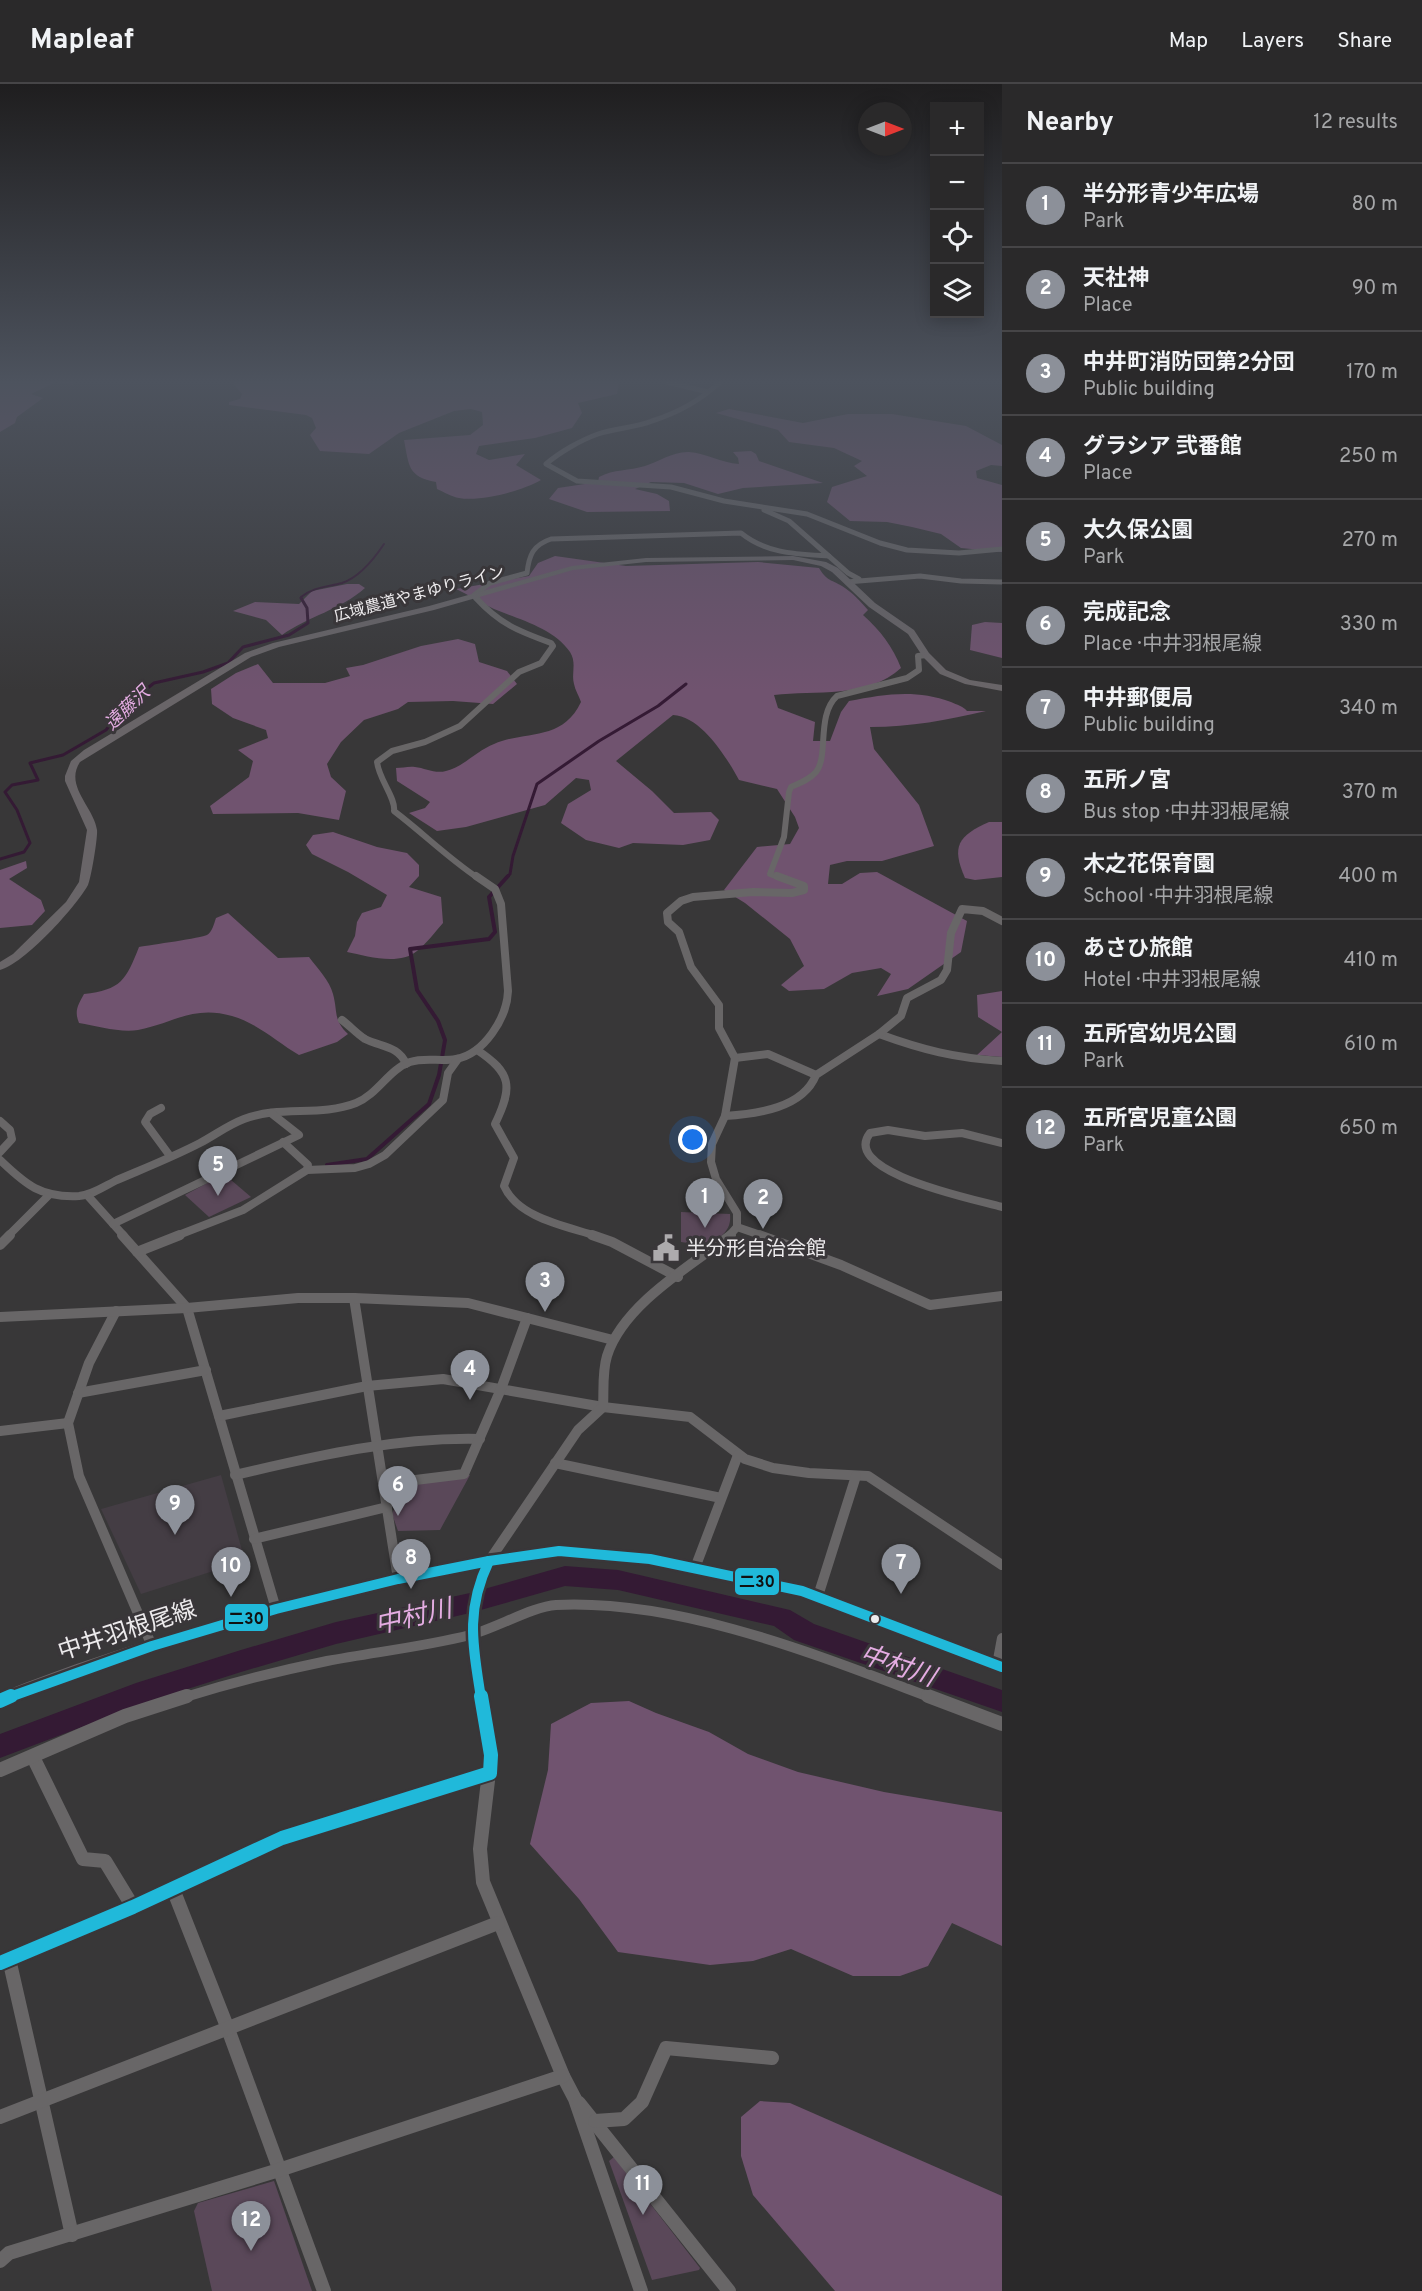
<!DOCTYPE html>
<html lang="en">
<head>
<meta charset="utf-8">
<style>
	:root { --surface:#2a292a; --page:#323132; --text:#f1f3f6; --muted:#a5a6a8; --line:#464547; --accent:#8c9099 }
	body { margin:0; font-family:Overpass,"Noto Sans JP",sans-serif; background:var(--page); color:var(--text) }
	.controls { position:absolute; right:18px; top:18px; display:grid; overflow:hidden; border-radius:0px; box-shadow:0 3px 15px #0003 }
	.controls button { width:54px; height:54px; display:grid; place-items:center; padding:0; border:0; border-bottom:2px solid var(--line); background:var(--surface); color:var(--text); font:30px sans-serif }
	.compass { position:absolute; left:858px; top:18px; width:54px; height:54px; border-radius:50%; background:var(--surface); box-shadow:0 3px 15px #0003; rotate:90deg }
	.you { position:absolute; left:693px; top:1056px; width:21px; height:21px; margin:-15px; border:4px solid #fff; border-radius:50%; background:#1a73e8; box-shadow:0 0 0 9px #1a73e833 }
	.badge { display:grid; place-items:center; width:39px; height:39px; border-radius:50%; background:var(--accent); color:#fff; font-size:20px; font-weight:700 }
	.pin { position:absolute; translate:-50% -50px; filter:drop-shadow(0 2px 3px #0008) }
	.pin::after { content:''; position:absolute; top:32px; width:21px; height:18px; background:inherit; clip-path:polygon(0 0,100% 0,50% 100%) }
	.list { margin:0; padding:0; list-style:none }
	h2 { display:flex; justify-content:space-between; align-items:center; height:78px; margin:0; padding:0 24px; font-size:26px }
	h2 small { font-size:20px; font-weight:400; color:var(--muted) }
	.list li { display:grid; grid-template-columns:39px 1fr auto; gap:18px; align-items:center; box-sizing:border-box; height:84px; padding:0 24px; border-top:2px solid var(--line) }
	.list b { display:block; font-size:22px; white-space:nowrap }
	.list p { margin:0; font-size:20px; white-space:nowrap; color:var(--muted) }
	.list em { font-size:20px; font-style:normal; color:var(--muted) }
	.icon { flex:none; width:33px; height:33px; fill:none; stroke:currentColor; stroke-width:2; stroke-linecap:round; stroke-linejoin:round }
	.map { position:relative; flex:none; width:1002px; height:2207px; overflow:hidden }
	header { display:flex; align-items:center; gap:36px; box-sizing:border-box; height:84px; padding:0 30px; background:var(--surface); border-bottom:2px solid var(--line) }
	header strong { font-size:28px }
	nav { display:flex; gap:33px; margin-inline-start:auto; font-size:21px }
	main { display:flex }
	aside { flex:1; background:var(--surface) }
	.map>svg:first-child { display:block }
</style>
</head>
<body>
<header>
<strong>Mapleaf</strong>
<nav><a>Map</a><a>Layers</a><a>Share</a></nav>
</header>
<main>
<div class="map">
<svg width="1002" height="2207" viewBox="0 0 1002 2207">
	<rect width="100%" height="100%" fill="#383738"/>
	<!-- built -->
	<path fill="#443d44" d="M221,1391L245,1477L141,1510L101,1425Z"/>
	<!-- green -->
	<g fill="#5a4859">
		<path d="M224,1090L251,1113L209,1133L185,1111Z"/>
		<path d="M681,1128L730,1130C732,1147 720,1153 708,1162L681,1158Z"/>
		<path d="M470,1391L440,1446L398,1447L392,1430L395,1423L391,1406L397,1399Z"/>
		<path d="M614,2073L700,2184L699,2186L652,2196L609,2077Z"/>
		<path d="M274,2097L312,2207H212L194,2127L198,2119Z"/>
	</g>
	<!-- forest -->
	<g fill="#70536f">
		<path d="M0,298H76L73,301L56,298L31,310L43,314L17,333L15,339L0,348Z"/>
		<path d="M232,298H619L617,310L578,319L582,329L572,344L535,354L479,362L476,370L489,376L525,370L516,381L541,396C522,407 481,418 459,414C452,413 444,408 437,405L436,398C408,393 409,382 404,356L470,351L483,341L482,328L471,325L454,327L399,349L369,370L320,367L310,351L316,344L312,334L306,331L229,321V318L240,315L242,310Z"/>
		<path d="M729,325L803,339L848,330H892L966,342L1002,361V382L991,381L976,387L977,394L1002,401V468L961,464L941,450L912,443L887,438L850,437L827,418L832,403L867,392L854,382L862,377L834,364L789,358L778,346L716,329Z"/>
		<path d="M751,367L756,370L759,377L823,399L743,404L718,410L684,399L651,398L635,405L657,410L669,417L670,427L587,428L549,415L558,404L598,398L599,393C614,385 629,387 645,382C658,378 674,367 689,368C706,369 721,379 739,380L738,374L733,368Z"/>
		<path d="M555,472L626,482L758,478L819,484C827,497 830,495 842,502C852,508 861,518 868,526L863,531C880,546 893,563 901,584C868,615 815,606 774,611L778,624L815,638L813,657H830L841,628L849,617C885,610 916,605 951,618C957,621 963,622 967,627H986C947,636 911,643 870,643L874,665L919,721L934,762L882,777H847L830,781L828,800H842L860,789L877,788L967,837L961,868L908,905L877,912L891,890L881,884L852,889L824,905L789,907L781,901L804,882L790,855L745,819L724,806L757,763L790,760L799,744L795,733L777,705L739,696C727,674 701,632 673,631L616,677L652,707L674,729L711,728L719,736L710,756L683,761L633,759L619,764L586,756L561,739L568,720L591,706L589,696L576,694L545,721L466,743L437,747L409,729L425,724L430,718L397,697L396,684C402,684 409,682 415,683C425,684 435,690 446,687C463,683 478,666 494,660C526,646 562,658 581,618C579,612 575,606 574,600C571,590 577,579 570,568C554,544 518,535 494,525C481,519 469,511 456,505L529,492L538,479Z"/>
		<path d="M347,500H359L365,504C340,526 309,532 282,551L266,536L233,527L255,518L299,520L312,507Z"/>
		<path d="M985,538L1002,539V574L970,566L972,541Z"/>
		<path d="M458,555L475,560L479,578L507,587L517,600L493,620L453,617L408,618L398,625L364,636L341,658L327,680L331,693L346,707L339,736L298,729L213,730L210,722L249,693L253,677L238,666L268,654L266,646L233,634L212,620L211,605L236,589L258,580L273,599H325L350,592L346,584L363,581L421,562Z"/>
		<path d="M989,738H1002V793L975,796L965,794C951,762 958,752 989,738Z"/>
		<path d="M333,748L377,763L407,769L419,781V792L409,803L441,813L443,839C435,848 427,859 417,867C399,882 367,872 347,868L355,852L357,838L362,829L381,823L387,811L348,788L312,770L306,761L313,751Z"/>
		<path d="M26,777L27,784L9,795L41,816L45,827L32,841L0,844V786Z"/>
		<path d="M228,829L278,874L309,873C317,884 330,897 333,910C338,928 333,936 348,950L337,958L299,971C277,958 257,939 232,932C193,921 174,939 138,946C120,949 97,942 79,939C74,927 78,921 84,910C121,906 126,896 139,863C150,861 202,854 207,851C212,848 214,840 216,834Z"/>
		<path d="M1002,907V973L977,971L1002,948L978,933L977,911Z"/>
		<path d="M629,1617L656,1629L709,1648L748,1670L798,1688L884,1708L1002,1728V1862L952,1839L928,1882L900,1892H853L791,1865L753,1877L710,1881L618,1868L579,1815L530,1760L548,1686L551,1640L591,1619Z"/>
		<path d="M760,2017L790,2019L1002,2112V2207H835L753,2111L741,2072V2033Z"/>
	</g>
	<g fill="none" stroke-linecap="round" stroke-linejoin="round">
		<!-- stream-far2 -->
		<path stroke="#341a34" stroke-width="2" d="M302,515L301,513C313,503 327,503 342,499C360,493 374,475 384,460"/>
		<!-- stream-far1 -->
		<g stroke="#341a34" stroke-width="3">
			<path d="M0,775L24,768L30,759L17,726L5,708L12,701L38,696L30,679L63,671L106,646L126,621L154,599L203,588L228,579L243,563L289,551L308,539L307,524L301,514"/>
			<path d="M506,794L510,790L513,772L537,700L599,657L658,622L686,600"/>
		</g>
		<!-- stream -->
		<path stroke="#341a34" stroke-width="4" d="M327,1081L367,1075L429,1020L439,991L445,956L438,937L417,906L410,865L489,855L495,848L489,813L508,792"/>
		<!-- river -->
		<path fill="#341a34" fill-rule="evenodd" d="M565,1482L618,1486L790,1526L814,1540L1002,1606V1628L794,1556L774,1542L618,1506L565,1502L470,1529L336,1560L241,1588L153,1616L0,1674V1650L136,1599L241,1566L336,1538L470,1509Z"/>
		<!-- street-far4 -->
		<g stroke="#686667" stroke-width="5">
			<path d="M667,298L708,308"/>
			<path d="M720,298C701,316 677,329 652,337C635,344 615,344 598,350C581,356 560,368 546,380L577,397L671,403L724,417L807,430L880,459L907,466L959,469L1002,465"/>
			<path d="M764,426L789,437L848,489L859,495"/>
			<path d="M847,498L920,492L961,497L1002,498"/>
			<path d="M478,515L474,511L490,499L527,489C529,471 533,461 551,455L741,449C767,470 797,470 829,472"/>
		</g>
		<!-- street-far3 -->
		<g stroke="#686667" stroke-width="6">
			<path d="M476,514C500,540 518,547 551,559L553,562L541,579L519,588L460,642L425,658L392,667L377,678C379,696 396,714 394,727C423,749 448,774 478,794"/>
			<path d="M781,794L770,790L784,753L789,708L791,703C800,699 809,696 816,688C829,672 816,631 837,612L907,594L919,586L918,572L926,571"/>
		</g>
		<!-- street-far2 -->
		<g stroke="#686667" stroke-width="8">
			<path d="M342,936C350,942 357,950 365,955C381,963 399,962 406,980"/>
			<path d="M879,950C923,966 955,974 1002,977"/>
			<path d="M477,966C512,989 513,1003 495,1040L514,1074L504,1102C518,1134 566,1142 596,1152"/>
			<path d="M735,974L768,970L816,991"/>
			<path d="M161,1024L150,1030L145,1038L170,1072"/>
			<path d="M725,1032C757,1030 803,1024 816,991L879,950L901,932L907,914L941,896L947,886L951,849L962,825L983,827L1002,837"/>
			<path d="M0,1037L10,1046L12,1055L0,1068"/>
			<path d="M283,1058L308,1081L307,1086"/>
			<path d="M1002,1059L962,1049L925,1052L888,1046L870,1049C839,1089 979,1116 1002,1123"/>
			<path d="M0,1076C26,1101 41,1114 79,1112C92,1111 105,1102 117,1096C145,1084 173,1073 200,1059C215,1051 228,1041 244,1035C280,1021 320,1033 356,1019C378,1010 389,985 410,978C425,973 441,978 456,975C484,970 507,934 508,907L501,820L495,805L476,792"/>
			<path d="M88,1112L124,1152"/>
			<path d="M113,1140L299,1051L271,1029"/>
			<path d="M737,1143L763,1152"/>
			<path d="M8,1152L48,1112"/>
			<path d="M176,1152L243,1126L307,1086L355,1084L369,1080L385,1071L443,1016L448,989L458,975"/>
			<path d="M729,1152L737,1143V1129L716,1095L711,1078L712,1060L725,1032L735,974L719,944V921L691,883L679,848L668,838L667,829L681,817L693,813L753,808L792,809L804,806V802L777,792"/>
		</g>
		<!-- street-far1 -->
		<g stroke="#686667" stroke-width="10">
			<path d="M122,1151L187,1224L276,1525"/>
			<path d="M592,1151L612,1158L678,1193"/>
			<path d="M759,1151L841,1181L930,1221L1002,1212"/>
			<path d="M0,1161L10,1151"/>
			<path d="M137,1168L180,1151"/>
			<path d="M354,1214L398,1495"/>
			<path d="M116,1227L89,1279L68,1339L79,1392L152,1562"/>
			<path d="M0,1233L187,1224L298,1214H354L468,1219L613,1256"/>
			<path d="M78,1309L206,1286"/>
			<path d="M219,1332L367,1302L443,1295L603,1323L690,1333L745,1375L773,1384L809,1389L868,1392L1002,1481"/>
			<path d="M0,1347L68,1339"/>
			<path d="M555,1379L721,1414"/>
			<path d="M235,1391C316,1372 396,1353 480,1355"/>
			<path d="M383,1400L464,1390L501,1305L527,1234"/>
			<path d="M254,1455L387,1423"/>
			<path d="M695,1484L738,1371"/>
			<path d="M818,1512L856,1392"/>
			<path d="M997,1581L1002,1554"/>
			<path d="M182,1614C230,1599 278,1587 327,1577C374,1568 423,1563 470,1551C494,1545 534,1522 556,1521C680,1515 817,1571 932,1614"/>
			<path d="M481,1614C473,1562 465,1527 489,1477L578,1346L603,1323C604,1307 602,1288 607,1272C623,1221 690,1182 731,1151"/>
		</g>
		<!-- street -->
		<g stroke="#686667" stroke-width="14">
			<path d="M481,1612L491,1671L480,1765L483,1798L563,1992L575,2015L641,2207"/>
			<path d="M928,1612L1002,1640"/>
			<path d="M33,1673L83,1775L105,1777L133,1823"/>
			<path d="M0,1686L125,1632L187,1612"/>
			<path d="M173,1805L228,1945L324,2207"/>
			<path d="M9,1875L72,2151"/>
			<path d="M0,1879L133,1823L282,1754L490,1689"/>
			<path d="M579,2019L729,2207"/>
			<path d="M0,2033L498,1839"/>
			<path d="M595,2037L624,2035L642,2018L666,1964L772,1974"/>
			<path d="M0,2177L9,2169L279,2086L563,1992"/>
		</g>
		<!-- secondary -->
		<g fill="#696568" fill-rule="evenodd">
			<path d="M793,472L826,478L838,484L875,519L914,546L929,569L946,586L970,596L1002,601V607L965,600L940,590L923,573L908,550L869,523L832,488L821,482L793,476L646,478L573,486L434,526L279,563L251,573L80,678C64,702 94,723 97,746C98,753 91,795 88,801C76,823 24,880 0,886V878L13,870L66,818L79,798L87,746L65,697V692L71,677L84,666L245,569L273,559L429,522L572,482L646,474Z"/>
			<path d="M559,1461L650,1469L802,1500L1002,1576V1590L800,1513L650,1481L559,1473L489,1483L398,1502L276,1532L154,1568L47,1605L0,1624V1609C66,1582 134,1560 203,1540C320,1505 438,1478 559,1461Z"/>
		</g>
		<defs>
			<g id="bus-1-far1">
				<path d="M7,1614L152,1562L276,1525L398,1495L489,1477L559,1467L650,1475L802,1507L1002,1583"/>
				<path d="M481,1614C473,1562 465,1527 489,1477"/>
			</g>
			<g id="bus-1">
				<path d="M0,1617L11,1612"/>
				<path d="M0,1879L133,1823L282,1754L490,1689L491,1671L481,1612"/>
			</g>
		</defs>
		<!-- bus-1-far1 casing -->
		<use href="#bus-1-far1" stroke="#393639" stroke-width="15"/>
		<!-- bus-1 casing -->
		<use href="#bus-1" stroke="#393639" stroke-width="18"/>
		<!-- bus-1-far1 -->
		<use href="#bus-1-far1" stroke="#20b9da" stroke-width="10"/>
		<!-- bus-1 -->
		<use href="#bus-1" stroke="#20b9da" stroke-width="14"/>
	</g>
	<!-- sky -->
	<linearGradient id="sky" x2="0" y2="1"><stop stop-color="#1f1e1f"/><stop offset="0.49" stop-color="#4d535e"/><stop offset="1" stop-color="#4d535e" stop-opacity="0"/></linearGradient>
	<rect width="1002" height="607" fill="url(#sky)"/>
	<!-- icons -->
	<defs>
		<symbol id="civic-bare" viewBox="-9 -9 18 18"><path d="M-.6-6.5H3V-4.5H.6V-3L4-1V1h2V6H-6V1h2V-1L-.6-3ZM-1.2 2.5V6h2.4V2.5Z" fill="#adabad" stroke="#393639" stroke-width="2.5" paint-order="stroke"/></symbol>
	</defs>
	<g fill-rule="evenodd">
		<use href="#civic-bare" x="647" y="1145" width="38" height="38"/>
	</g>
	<!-- markers -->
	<circle fill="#eceaec" stroke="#393639" stroke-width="2" cx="875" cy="1535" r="5"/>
	<g text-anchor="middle" stroke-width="6" stroke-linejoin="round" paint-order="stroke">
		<!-- far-street labels -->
		<g font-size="16" fill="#eceaec" stroke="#393639">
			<text transform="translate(419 509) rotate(-15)" y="6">広域農道やまゆりライン</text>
		</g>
		<!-- far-water labels -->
		<g font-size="18" font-style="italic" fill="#e4ace2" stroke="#393639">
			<text transform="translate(127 624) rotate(-44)" y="6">遠藤沢</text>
		</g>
		<!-- poi labels -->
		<g font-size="20" fill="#eceaec" stroke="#393639" text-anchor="start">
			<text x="686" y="1171">半分形自治会館</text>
		</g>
		<!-- near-street labels -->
		<g font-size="24" fill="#eceaec" stroke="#393639">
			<text transform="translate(127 1546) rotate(-18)" y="8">中井羽根尾線</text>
		</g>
		<!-- near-water labels -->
		<g font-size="26" font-style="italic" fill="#e4ace2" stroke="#393639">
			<text transform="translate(413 1532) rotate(-13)" y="9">中村川</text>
			<text transform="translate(898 1581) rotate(19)" y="9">中村川</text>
		</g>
	</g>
	<g stroke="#393639" stroke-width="2">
		<rect x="734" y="1483" width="46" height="29" rx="6" fill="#20b9da"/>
		<rect x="224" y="1519" width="45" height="29" rx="6" fill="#20b9da"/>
	</g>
	<g font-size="16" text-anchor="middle" font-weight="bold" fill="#111">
		<text x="757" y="1503">二30</text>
		<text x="246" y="1540">二30</text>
	</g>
</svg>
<div class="controls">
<button>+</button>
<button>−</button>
<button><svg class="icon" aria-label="locate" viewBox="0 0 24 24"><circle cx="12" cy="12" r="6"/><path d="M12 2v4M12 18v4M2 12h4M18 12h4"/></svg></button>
<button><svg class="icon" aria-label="layers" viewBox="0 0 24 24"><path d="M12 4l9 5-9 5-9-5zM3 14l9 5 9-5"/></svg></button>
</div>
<svg class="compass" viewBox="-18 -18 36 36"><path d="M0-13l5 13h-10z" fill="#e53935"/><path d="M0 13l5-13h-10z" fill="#a5a6a8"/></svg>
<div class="you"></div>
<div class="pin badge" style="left:705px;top:1144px">1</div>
<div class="pin badge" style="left:763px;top:1145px">2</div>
<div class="pin badge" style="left:545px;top:1228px">3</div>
<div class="pin badge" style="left:470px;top:1316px">4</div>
<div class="pin badge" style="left:218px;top:1112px">5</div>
<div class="pin badge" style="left:398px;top:1432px">6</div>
<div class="pin badge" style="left:901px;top:1510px">7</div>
<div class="pin badge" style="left:411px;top:1505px">8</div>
<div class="pin badge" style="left:175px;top:1451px">9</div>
<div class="pin badge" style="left:231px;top:1513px">10</div>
<div class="pin badge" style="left:643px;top:2131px">11</div>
<div class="pin badge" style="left:251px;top:2167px">12</div>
</div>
<aside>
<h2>Nearby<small>12 results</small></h2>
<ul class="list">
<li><span class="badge">1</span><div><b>半分形青少年広場</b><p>Park</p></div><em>80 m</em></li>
<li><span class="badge">2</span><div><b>天社神</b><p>Place</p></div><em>90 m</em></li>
<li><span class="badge">3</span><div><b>中井町消防団第2分団</b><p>Public building</p></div><em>170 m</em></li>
<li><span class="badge">4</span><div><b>グラシア 弐番館</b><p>Place</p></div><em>250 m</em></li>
<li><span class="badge">5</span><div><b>大久保公園</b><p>Park</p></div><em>270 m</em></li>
<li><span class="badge">6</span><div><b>完成記念</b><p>Place · 中井羽根尾線</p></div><em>330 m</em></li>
<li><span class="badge">7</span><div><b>中井郵便局</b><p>Public building</p></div><em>340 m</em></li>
<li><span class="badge">8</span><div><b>五所ノ宮</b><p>Bus stop · 中井羽根尾線</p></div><em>370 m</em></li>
<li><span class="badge">9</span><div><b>木之花保育園</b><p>School · 中井羽根尾線</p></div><em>400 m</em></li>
<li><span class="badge">10</span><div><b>あさひ旅館</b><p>Hotel · 中井羽根尾線</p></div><em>410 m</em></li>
<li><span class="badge">11</span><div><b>五所宮幼児公園</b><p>Park</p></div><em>610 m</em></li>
<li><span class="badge">12</span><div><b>五所宮児童公園</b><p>Park</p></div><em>650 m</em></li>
</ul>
</aside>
</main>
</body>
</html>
